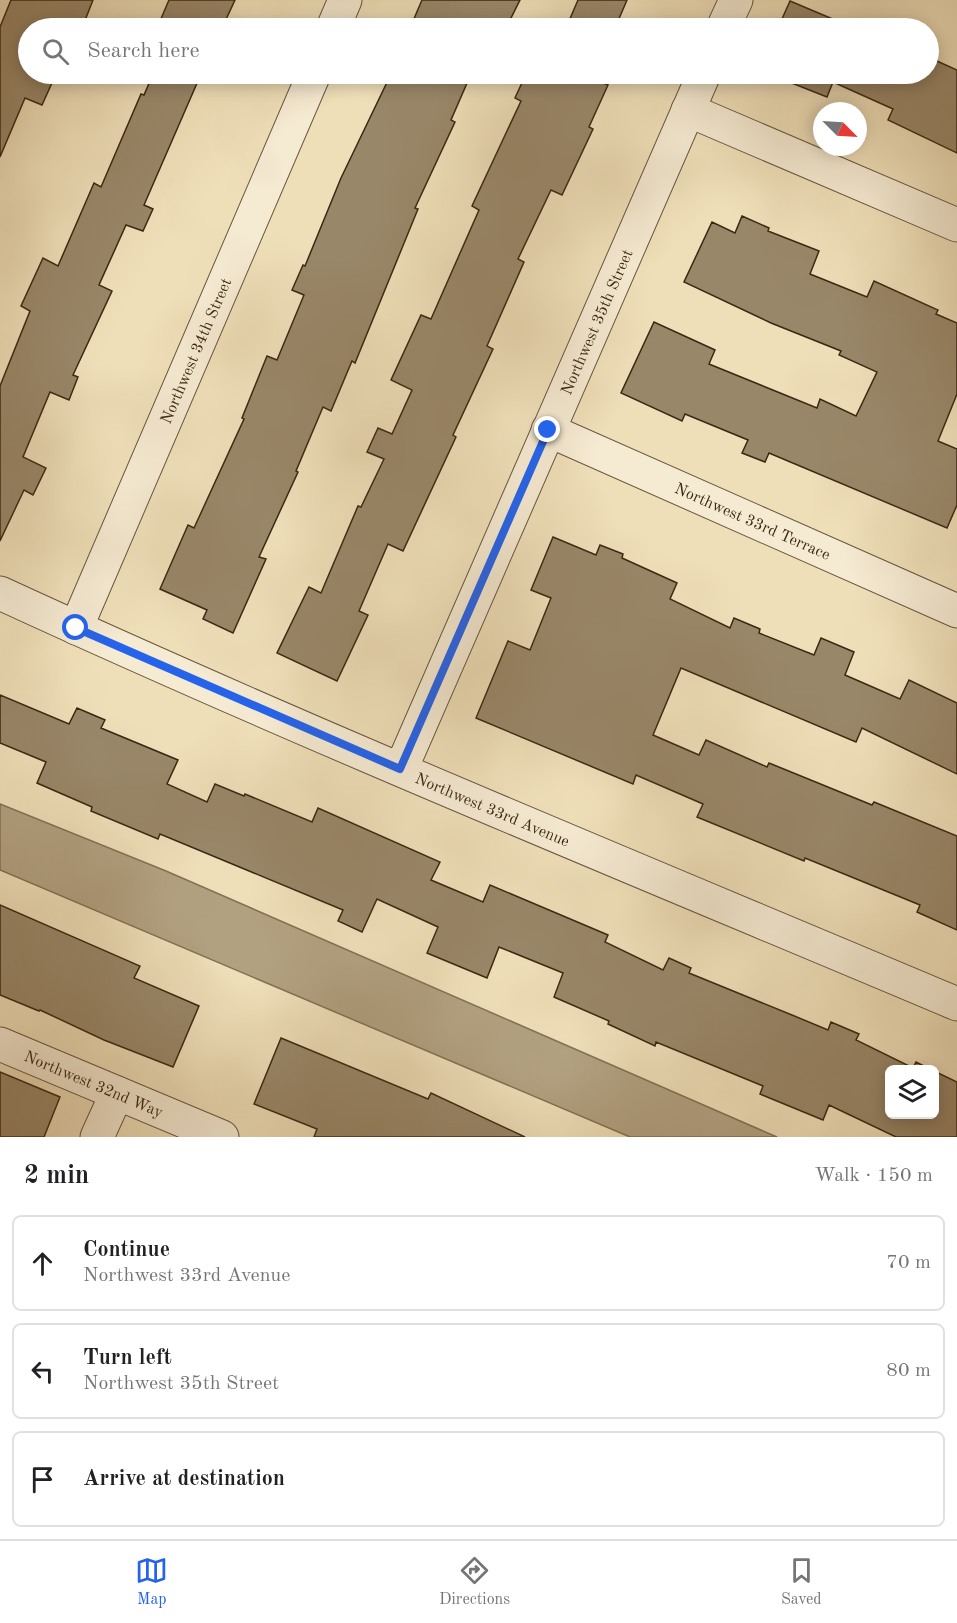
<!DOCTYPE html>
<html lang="en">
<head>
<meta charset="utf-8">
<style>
	:root { --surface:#fff; --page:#f6f6f6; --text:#202124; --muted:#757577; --line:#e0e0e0; --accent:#2563eb }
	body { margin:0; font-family:"Old Standard TT",serif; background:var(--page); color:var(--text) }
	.controls { position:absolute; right:18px; bottom:18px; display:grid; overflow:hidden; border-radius:9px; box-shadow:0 3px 15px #0003 }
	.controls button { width:54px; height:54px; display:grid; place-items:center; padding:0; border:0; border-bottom:2px solid var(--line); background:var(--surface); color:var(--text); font:30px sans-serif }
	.compass { position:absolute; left:813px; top:102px; width:54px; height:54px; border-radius:50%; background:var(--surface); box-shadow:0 3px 15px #0003; rotate:114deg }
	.stop { position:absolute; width:18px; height:18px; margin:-14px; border:4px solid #2563eb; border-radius:50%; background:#fff }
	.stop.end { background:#2563eb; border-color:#fff; box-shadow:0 2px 6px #0008 }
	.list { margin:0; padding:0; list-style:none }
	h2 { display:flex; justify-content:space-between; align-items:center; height:78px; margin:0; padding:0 24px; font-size:26px }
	h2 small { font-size:20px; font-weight:400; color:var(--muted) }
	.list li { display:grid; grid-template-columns:39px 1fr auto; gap:18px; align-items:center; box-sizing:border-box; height:96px; margin:0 12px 12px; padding:0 12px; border:2px solid var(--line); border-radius:9px }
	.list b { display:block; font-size:22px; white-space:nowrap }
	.list p { margin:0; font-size:20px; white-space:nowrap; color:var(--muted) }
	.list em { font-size:20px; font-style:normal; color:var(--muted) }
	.icon { flex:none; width:33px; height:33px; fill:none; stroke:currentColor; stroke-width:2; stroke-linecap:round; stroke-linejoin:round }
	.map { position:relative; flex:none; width:957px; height:1137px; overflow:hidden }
	.search { position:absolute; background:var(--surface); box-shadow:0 3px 15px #0003; left:18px; right:18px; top:18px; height:66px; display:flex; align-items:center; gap:15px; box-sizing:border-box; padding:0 21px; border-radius:33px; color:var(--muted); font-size:22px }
	.sheet { height:402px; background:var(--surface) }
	nav { display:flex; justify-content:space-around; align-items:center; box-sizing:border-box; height:84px; border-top:2px solid var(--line); background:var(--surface); font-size:16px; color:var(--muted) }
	nav a { display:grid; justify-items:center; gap:3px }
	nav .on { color:var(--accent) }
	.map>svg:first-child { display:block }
</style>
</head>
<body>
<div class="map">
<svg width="957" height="1137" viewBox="0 0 957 1137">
	<rect width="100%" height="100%" fill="#efdfb9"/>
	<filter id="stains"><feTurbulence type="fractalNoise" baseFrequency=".00333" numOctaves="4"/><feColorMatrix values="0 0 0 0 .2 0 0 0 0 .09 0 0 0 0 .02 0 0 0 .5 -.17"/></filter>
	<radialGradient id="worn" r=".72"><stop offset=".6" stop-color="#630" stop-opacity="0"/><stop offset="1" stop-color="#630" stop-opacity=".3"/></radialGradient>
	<!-- water -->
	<path fill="#b2a181" stroke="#827155" stroke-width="1.5" d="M0,804L166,871L777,1137H630L0,870Z"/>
	<!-- building -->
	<g fill="#998769" stroke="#3b2813" stroke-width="1.5">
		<path d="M11,0H93L82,28H28V74H56L42,105L25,98L0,157V27Z"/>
		<path d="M169,0H235L222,28H157Z"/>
		<path d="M422,0H520L506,28H410Z"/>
		<path d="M578,0H627L615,28H566Z"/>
		<path d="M790,1L854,28H778Z"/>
		<path d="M928,57L957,70V153L888,120L893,109L833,82L827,97L769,74H928Z"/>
		<path d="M153,74H201L144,205L153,209L143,231L126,225L99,285L112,291L73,375L78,377L69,400L50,392L23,457L46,468L33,495L24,490L0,541V386L30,311L21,306L43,258L58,266L94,183L101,187L141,94L144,95Z"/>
		<path d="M391,74H471L451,120L455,122L415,208L418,209L355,363L352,361L331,411L323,407L296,471L298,472L259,557L266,559L233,633L203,619L207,610L160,589L188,525L194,528L244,419L242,418L267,356L277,360L304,295L292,290L303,265L305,266L341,178Z"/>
		<path d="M526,74H582L608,85L589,127L593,129L562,195L551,190L518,259L524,262L487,346L493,349L453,435L456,437L403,551L388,544L359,611L368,615L337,681L277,653L309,587L321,593L358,506L361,507L384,459L367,452L378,428L392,434L412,390L391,380L421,315L431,319L479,210L472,206L521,101L515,98Z"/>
		<path d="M742,216L769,228L768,231L819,251L810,274L867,297L874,281L938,310L936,314L957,323V394L938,441L957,449V505L947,528L769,453L765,462L742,453L748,440L685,414L682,421L621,393L654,322L715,350L709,364L817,408L820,399L856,416L877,372L839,355L841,351L771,323L684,282L712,222L735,233Z"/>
		<path d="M553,537L596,555L600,545L623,554L622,558L677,583L670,599L730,628L734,618L760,629L759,633L814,655L821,638L854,652L845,675L900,699L909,680L957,703V774L862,728L856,742L681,668L653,735L699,755L706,740L767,767L769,763L872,805L874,802L957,836V930L917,912L920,905L805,858L804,861L697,817L703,804L636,775L633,784L476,718L508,641L530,650L551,598L531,590Z"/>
		<path d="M0,695L69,724L77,708L105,720L101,728L178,760L167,784L207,802L215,784L244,796L245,794L312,822L318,808L440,862L431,880L483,902L490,885L608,935L605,942L663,970L669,958L691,968L689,973L792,1015L828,1030L831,1022L859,1034L856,1040L913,1068L916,1062L932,1070H890V1114H934V1071L957,1082V1137H896L829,1105L823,1120L760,1094L763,1086L656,1042L655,1046L608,1024L609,1021L554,997L563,973L499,947L487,978L427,953L438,927L377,899L362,932L338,921L343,910L160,834L158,839L91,811L92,807L37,783L46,762L0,743Z"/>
		<path d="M0,905L140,966L134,978L199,1006L173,1067L104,1040L40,1010L39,1011L0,995Z"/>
		<path d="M281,1038L428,1099L431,1093L525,1137H314L317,1129L254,1104Z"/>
		<path d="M0,1072L60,1097L44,1137H0Z"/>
	</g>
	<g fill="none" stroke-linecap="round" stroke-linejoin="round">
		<defs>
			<g id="minor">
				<path d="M333,28L345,0"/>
				<path d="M723,28L736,0"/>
				<path d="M688,110L957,225"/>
				<path id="s1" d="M548,430L957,611"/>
				<path id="s2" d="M0,593C315,738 637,869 957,1004"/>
				<path id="s3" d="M76,628L314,74"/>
				<path id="s4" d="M401,769L704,74"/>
				<path id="s5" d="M0,1044L222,1137"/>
				<path d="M97,1137L117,1093"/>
			</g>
		</defs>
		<!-- minor casing -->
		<use href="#minor" stroke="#68563c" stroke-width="35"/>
		<!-- minor -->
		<use href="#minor" stroke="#f5ead2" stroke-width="33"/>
	</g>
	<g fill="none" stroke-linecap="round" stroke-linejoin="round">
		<!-- route -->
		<path stroke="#2563eb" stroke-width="8" d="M76,628L400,769L548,430"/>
	</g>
	<g text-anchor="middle" stroke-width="6" stroke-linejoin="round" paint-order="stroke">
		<!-- street labels -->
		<g font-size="16" fill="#3b2813" stroke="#f5ead2">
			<text dy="6" stroke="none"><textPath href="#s4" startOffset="488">Northwest 35th Street</textPath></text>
			<text dy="6" stroke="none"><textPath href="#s3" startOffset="302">Northwest 34th Street</textPath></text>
			<text dy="6" stroke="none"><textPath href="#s1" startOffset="224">Northwest 33rd Terrace</textPath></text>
			<text dy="6" stroke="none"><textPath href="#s2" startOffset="538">Northwest 33rd Avenue</textPath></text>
			<text dy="6" stroke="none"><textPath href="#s5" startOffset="102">Northwest 32nd Way</textPath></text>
		</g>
	</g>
	<rect width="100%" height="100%" filter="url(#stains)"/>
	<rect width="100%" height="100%" fill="url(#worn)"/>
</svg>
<div class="controls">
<button><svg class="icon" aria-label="layers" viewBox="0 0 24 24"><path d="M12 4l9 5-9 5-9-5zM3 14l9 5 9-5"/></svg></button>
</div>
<svg class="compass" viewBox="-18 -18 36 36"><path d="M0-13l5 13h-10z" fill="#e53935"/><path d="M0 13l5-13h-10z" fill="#757577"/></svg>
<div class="stop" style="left:76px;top:628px"></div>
<div class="stop end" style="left:548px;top:430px"></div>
<div class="search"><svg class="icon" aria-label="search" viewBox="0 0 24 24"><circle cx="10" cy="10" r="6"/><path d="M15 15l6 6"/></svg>Search here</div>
</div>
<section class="sheet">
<h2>2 min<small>Walk · 150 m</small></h2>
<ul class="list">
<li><svg class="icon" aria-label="ahead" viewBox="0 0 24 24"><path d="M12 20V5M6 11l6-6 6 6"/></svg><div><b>Continue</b><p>Northwest 33rd Avenue</p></div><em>70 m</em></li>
<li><svg class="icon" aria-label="left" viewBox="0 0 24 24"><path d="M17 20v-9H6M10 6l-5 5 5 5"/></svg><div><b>Turn left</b><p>Northwest 35th Street</p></div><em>80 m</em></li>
<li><svg class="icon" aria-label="arrive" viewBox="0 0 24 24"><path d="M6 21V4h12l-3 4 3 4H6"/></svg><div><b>Arrive at destination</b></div></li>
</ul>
</section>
<nav>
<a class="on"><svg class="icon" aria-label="map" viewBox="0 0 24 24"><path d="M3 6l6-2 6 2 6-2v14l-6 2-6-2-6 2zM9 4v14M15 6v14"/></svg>Map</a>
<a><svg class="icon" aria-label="directions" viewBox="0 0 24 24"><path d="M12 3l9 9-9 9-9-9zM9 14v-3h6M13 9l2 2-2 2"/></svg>Directions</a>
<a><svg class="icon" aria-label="saved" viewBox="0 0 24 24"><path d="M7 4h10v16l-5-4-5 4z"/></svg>Saved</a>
</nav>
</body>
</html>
